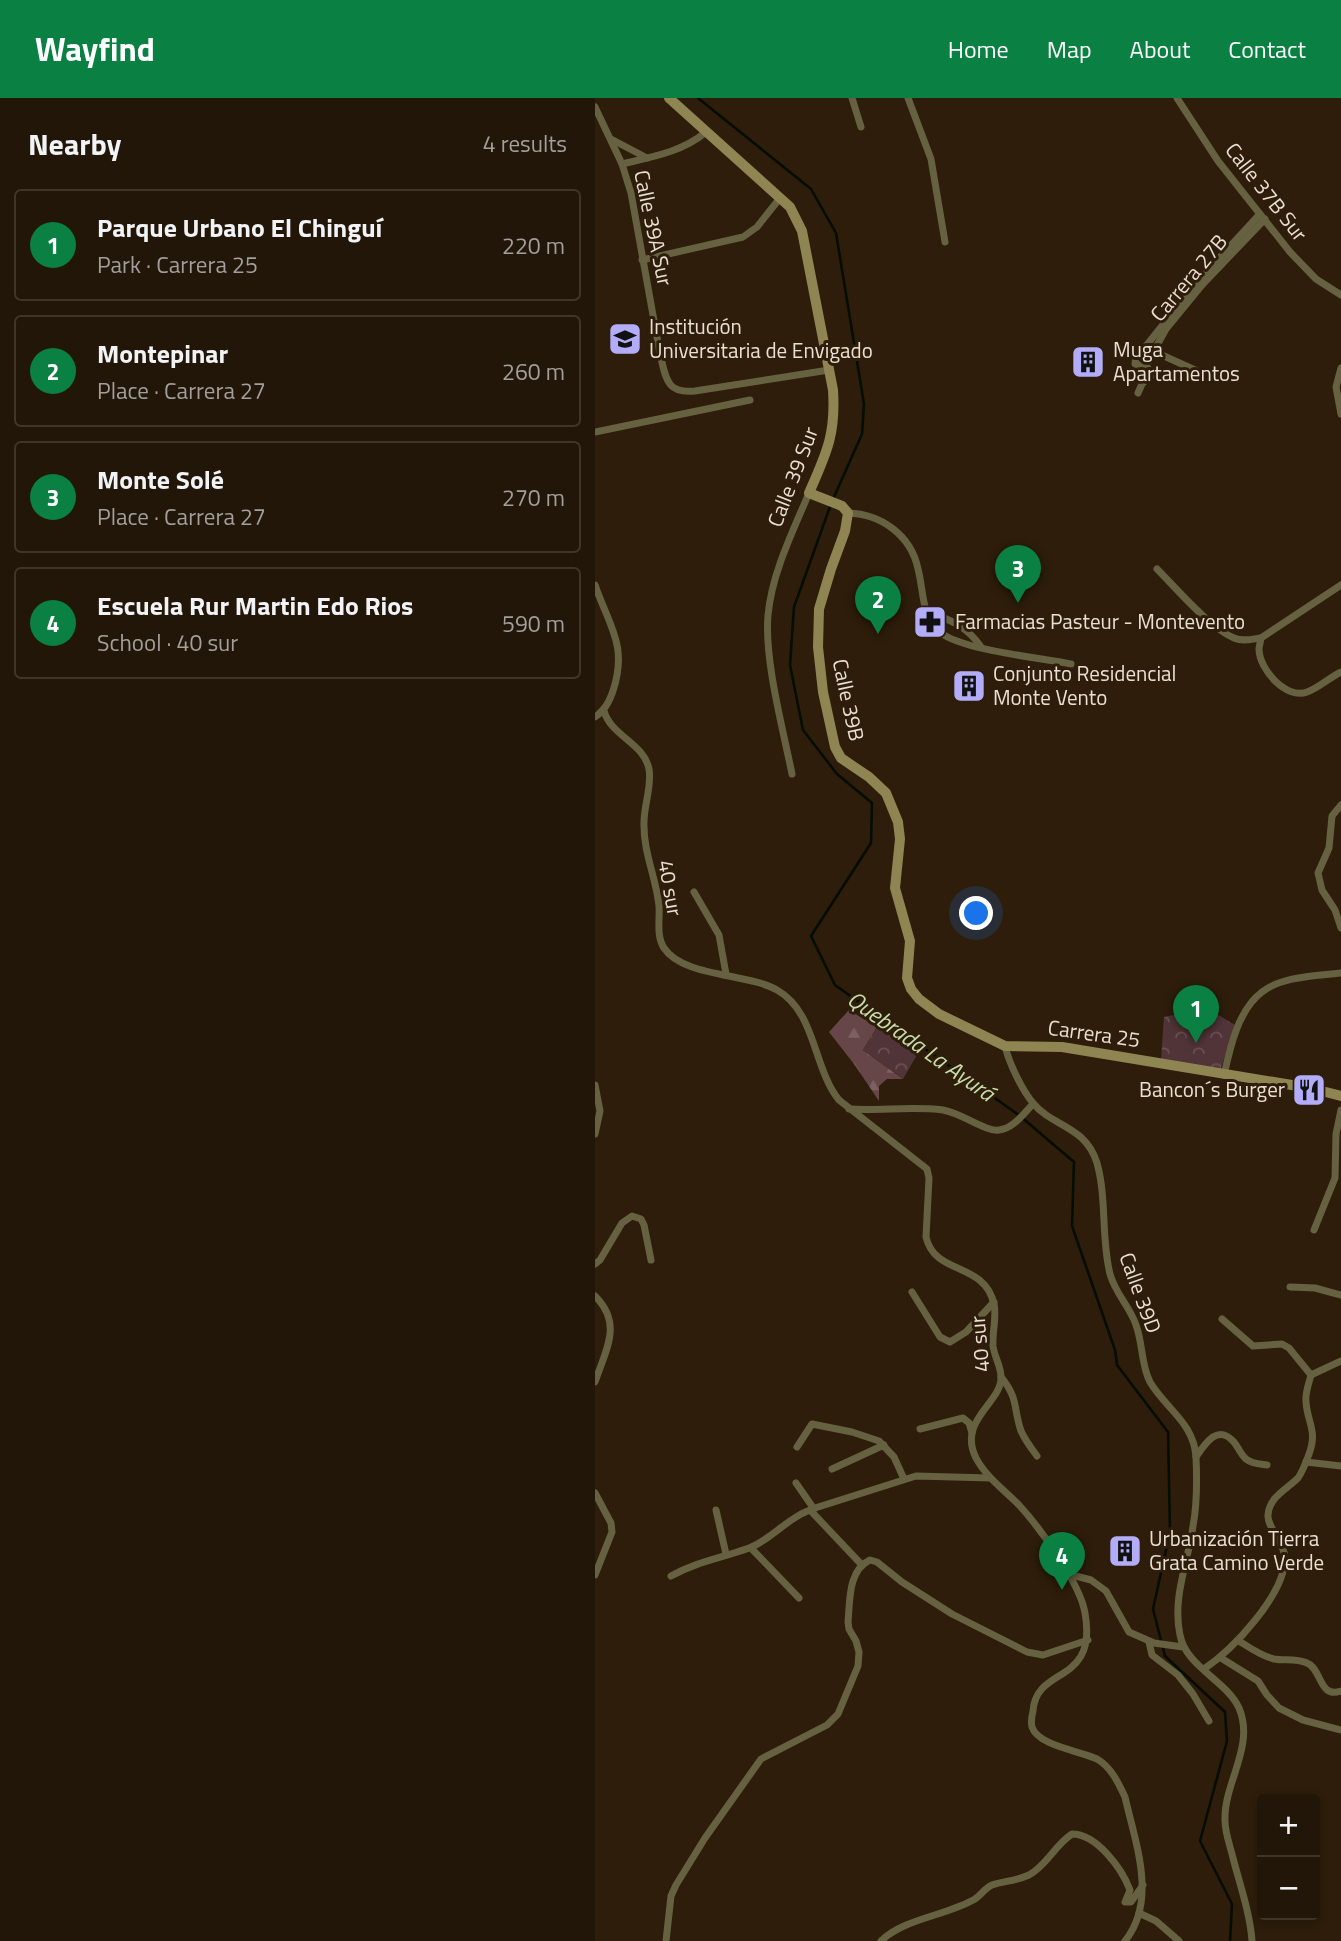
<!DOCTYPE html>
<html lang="en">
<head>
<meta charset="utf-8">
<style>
	:root { --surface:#221608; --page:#2e2316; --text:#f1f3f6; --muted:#a29f9c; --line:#3f3529; --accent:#0b8043 }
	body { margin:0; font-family:"Titillium Web",sans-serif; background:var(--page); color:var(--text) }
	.controls { position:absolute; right:21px; bottom:21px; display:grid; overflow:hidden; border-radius:7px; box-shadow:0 4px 10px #0003 }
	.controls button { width:63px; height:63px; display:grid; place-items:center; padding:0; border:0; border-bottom:2px solid var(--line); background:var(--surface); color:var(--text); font:35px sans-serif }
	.you { position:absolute; left:382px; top:816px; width:24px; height:24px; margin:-18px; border:5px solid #fff; border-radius:50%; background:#1a73e8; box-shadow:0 0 0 10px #1a73e833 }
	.badge { display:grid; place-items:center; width:46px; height:46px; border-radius:50%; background:var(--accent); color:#fff; font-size:23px; font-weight:700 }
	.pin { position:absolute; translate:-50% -58px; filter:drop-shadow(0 2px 4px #0008) }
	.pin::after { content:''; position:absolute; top:37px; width:24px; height:21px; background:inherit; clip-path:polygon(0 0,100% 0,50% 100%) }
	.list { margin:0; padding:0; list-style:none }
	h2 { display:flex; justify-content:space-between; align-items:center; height:91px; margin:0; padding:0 28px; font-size:30px }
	h2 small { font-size:23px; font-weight:400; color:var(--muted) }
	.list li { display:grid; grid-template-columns:46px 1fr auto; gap:21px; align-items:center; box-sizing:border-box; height:112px; margin:0 14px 14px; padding:0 14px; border:2px solid var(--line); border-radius:7px }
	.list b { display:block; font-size:26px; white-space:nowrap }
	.list p { margin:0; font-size:23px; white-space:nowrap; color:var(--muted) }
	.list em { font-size:23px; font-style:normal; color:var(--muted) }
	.map { position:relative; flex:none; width:746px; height:1843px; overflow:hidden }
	header { display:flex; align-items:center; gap:42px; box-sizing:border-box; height:98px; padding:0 35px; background:var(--accent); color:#fff }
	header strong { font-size:33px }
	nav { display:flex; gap:38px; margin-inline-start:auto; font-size:24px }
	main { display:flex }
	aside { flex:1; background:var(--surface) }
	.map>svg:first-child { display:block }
</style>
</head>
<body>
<header>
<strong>Wayfind</strong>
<nav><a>Home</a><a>Map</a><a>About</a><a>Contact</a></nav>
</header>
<main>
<aside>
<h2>Nearby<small>4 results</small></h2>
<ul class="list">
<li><span class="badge">1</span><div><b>Parque Urbano El Chinguí</b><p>Park · Carrera 25</p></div><em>220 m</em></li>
<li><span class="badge">2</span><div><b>Montepinar</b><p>Place · Carrera 27</p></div><em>260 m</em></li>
<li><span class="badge">3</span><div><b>Monte Solé</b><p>Place · Carrera 27</p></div><em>270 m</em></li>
<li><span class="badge">4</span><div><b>Escuela Rur Martin Edo Rios</b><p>School · 40 sur</p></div><em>590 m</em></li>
</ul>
</aside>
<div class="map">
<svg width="746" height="1843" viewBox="0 0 746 1843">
	<defs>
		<pattern id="forest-firs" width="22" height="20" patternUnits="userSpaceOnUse" patternTransform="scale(1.75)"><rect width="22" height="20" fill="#664649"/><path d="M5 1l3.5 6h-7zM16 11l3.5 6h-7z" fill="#7c6062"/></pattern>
		<pattern id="park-crowns" width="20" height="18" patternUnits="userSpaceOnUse" patternTransform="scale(1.75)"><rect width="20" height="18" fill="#513437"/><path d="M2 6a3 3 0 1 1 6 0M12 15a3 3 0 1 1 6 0" fill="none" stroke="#6a5153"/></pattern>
	</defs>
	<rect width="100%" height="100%" fill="#2d1d0a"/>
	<!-- forest -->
	<path fill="url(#forest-firs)" d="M254,912L282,929L268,952L308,981H292L284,988V1003L259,966L234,934Z"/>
	<!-- park -->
	<g fill="url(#park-crowns)">
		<path d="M612,910L640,927L625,973L566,962L569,919Z"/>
		<path d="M282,929L323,955L308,981L268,952Z"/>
	</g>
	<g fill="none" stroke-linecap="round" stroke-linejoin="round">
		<!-- stream -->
		<g stroke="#050c00" stroke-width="2.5">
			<path d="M103,0L216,91L241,135L269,306L267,336L239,399"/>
			<path d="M236,406L199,509L195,567L208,632L242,676L277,705L276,745L216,838L240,887L425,1018L479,1064L477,1128L520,1252L522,1267L573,1334L575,1434L558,1511L570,1558L630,1614L632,1643L605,1743L637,1806L635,1843"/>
		</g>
		<!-- street -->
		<g stroke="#666141" stroke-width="7">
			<path d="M257,0L266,29"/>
			<path d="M313,0L336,61L350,144"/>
			<path d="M582,0L623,63L695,154L721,181L746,197"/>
			<path d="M0,9L27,66L36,95L65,256C71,280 71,296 100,293L234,272"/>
			<path d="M16,41L52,60"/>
			<path d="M27,66C57,59 87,54 111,34"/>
			<path d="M47,162L148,139L162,129L185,100"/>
			<path d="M558,253L611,277"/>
			<path d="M551,267L548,268L540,266L541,256L551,248L603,183L665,116"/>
			<path d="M551,267L571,231L607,187L670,121"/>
			<path d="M746,270L741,289L746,316"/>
			<path d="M557,277L594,272"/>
			<path d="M543,295L547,286L557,277L551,267"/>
			<path d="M0,334L155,302"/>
			<path d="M253,415C286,416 316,437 323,471C329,493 326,520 346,535C368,552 446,560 476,566"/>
			<path d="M562,471C581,490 615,530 639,540C648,544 657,541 666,540L746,487"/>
			<path d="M0,487C14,528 33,547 18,593C14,604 10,612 0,619"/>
			<path d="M331,514C353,520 373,529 386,549"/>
			<path d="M666,540C666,541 664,549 664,551C664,571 691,602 712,594C724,590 735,579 746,574"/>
			<path d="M9,613C16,638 49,645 54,671C57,688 49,707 49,724C48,754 61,779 64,808C65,821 61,838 69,850C88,879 152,875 182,892C221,914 218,970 244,1002L332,1071L334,1080L331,1139C340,1178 389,1163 399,1206C402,1219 397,1234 398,1248C399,1258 406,1268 406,1279C407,1305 362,1322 381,1360C391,1379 409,1392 424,1407C445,1430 485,1485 490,1515C503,1588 441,1567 438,1613C437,1617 436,1625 437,1629C443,1648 486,1653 502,1661C516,1669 523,1684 530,1699C540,1744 563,1802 530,1843"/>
			<path d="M197,676C188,631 169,561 173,517C177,475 198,433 214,395"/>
			<path d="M746,707L737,718L734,750L723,775L727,792L740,812L746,830"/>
			<path d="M99,794L124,837L131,876"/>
			<path d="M410,948C414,965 427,992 438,1005C457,1029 490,1027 502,1065C512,1101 506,1140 515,1176C520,1195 535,1209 541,1227C548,1246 546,1267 555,1284C571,1311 599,1325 601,1359C602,1380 602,1407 598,1428C593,1465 577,1499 585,1537C591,1569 631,1582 644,1610C660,1647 630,1684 630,1719C629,1733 635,1747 638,1760C645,1787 655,1815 657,1843"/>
			<path d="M629,977C635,950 643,912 667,894C687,878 722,878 746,875"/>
			<path d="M0,987L5,1013L0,1036"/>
			<path d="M254,1011C285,1013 317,1008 348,1012C367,1015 390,1034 404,1032C418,1031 429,1015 438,1006"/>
			<path d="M719,1132L740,1080L741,1036L746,1012"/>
			<path d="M0,1166L5,1162L27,1125L37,1118L46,1121L49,1127L56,1162"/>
			<path d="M695,1189L720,1190L746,1197"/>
			<path d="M317,1194L345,1239L355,1244L371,1234L399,1204"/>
			<path d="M0,1198C28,1226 11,1251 0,1284"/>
			<path d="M627,1221L658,1248L687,1246L694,1250L716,1277"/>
			<path d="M406,1279C424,1301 418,1310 426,1333C430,1342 436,1350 442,1358"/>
			<path d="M325,1331L368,1320L374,1325L377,1335"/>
			<path d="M202,1349L217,1326L257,1334L284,1343L299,1359L309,1381"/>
			<path d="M601,1359C610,1346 622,1326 638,1343C643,1348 645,1356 651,1361C657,1366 665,1366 672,1367"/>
			<path d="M711,1364L746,1368"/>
			<path d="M237,1371L289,1347"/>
			<path d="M201,1385L219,1411"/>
			<path d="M0,1395L16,1425L17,1434L0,1477"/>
			<path d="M220,1410L321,1378L395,1380"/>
			<path d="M121,1412L131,1456"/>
			<path d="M156,1450L204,1500"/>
			<path d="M473,1476L496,1482L511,1493L534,1534L559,1545L588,1549"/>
			<path d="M76,1478C103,1463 127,1460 154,1450C176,1442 192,1420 215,1412L266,1466"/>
			<path d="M644,1543C655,1550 666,1558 679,1561C689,1563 701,1560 712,1565C727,1571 724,1601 746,1593"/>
			<path d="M554,1544L557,1557L583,1577L598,1596L614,1623"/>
			<path d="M626,1560L663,1583L672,1597L684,1610L708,1622L746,1632"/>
			<path d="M609,1571C637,1552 689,1498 690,1461C690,1444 672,1430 673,1417C674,1399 692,1391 703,1380C708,1373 711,1364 714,1356C723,1332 712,1325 711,1303C710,1295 714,1285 716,1277L746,1263"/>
			<path d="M544,1815L561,1823L584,1843"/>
			<path d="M71,1843L76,1798L81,1787L110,1740L166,1661L232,1627L243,1616L263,1568L264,1554L261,1543L254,1531L253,1524C255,1503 253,1472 275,1462L282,1464L307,1484L357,1516L432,1554L448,1557L493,1542"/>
			<path d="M286,1843C310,1820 351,1818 380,1801C386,1797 390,1790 397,1787C409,1783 421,1783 434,1777C452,1767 460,1747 477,1736C502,1736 527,1771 535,1792L530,1804H536L548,1787"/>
		</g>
		<!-- secondary -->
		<path stroke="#8e8552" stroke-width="10" d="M74,0L195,109L207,133L238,292C241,337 231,356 214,395L247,408L253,415L250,433L236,471L224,511L223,549L228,594L240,649L246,660L274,679L291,695L303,724L305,741L300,790L315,843L312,880L316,891L324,901L344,916L410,948L467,949L715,990L746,998"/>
	</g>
	<!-- icons -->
	<defs>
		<symbol id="university-square" viewBox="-11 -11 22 22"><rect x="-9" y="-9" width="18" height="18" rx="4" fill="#b3adf9" stroke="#2d1d0a"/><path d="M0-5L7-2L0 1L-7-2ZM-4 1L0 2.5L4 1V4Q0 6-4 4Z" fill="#111"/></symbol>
		<symbol id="building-square" viewBox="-11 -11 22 22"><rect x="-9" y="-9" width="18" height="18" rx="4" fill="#b3adf9" stroke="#2d1d0a"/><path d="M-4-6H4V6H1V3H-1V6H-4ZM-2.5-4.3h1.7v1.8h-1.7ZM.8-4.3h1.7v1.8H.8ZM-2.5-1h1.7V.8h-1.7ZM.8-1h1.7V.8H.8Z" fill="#111"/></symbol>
		<symbol id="pharmacy-square" viewBox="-11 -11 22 22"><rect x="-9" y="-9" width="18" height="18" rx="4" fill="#b3adf9" stroke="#2d1d0a"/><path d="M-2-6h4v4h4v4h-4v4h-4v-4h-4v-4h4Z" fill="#111"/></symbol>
		<symbol id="restaurant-square" viewBox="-11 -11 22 22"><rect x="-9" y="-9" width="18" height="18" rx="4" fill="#b3adf9" stroke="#2d1d0a"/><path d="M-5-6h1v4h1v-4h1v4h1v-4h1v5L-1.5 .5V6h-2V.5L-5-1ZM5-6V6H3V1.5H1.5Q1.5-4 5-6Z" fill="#111"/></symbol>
	</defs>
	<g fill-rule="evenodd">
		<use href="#university-square" x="11" y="222" width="38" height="38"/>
		<use href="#building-square" x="474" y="245" width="38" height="38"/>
		<use href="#pharmacy-square" x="316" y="505" width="38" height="38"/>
		<use href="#building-square" x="355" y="569" width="38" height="38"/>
		<use href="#restaurant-square" x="695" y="973" width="38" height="38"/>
		<use href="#building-square" x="511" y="1434" width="38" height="38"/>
	</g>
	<g text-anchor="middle" stroke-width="6" stroke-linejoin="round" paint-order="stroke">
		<!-- street labels -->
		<g font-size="21" fill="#eadfd3" stroke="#2d1d0a">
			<text transform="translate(671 94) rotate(52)" y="7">Calle 37B Sur</text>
			<text transform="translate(58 130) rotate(78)" y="7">Calle 39A Sur</text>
			<text transform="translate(594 180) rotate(-50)" y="7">Carrera 27B</text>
			<text transform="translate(198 379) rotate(-69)" y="7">Calle 39 Sur</text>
			<text transform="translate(253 602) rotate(78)" y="7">Calle 39B</text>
			<text transform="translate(75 790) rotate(80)" y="7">40 sur</text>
			<text transform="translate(499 936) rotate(8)" y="7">Carrera 25</text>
			<text transform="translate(545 1195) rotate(70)" y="7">Calle 39D</text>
			<text transform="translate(385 1246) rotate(-95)" y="7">40 sur</text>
		</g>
		<!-- poi labels -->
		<g font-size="21" fill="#eadfd3" stroke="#2d1d0a" text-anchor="start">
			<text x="54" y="236">Institución<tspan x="54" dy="24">Universitaria de Envigado</tspan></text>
			<text x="518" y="259">Muga<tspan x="518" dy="24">Apartamentos</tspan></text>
			<text x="360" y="531">Farmacias Pasteur - Montevento</text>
			<text x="398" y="583">Conjunto Residencial<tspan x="398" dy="24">Monte Vento</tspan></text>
			<text x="690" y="999" text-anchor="end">Bancon´s Burger</text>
			<text x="554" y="1448">Urbanización Tierra<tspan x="554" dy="24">Grata Camino Verde</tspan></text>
		</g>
		<!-- water labels -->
		<g font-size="23" font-style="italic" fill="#c6dda9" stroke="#2d1d0a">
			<text transform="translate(326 948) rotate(35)" y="8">Quebrada La Ayurá</text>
		</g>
	</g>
</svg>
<div class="controls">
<button>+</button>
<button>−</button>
</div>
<div class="you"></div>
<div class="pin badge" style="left:601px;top:945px">1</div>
<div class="pin badge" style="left:283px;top:536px">2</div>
<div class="pin badge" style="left:423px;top:505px">3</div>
<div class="pin badge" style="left:467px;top:1492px">4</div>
</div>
</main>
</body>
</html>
